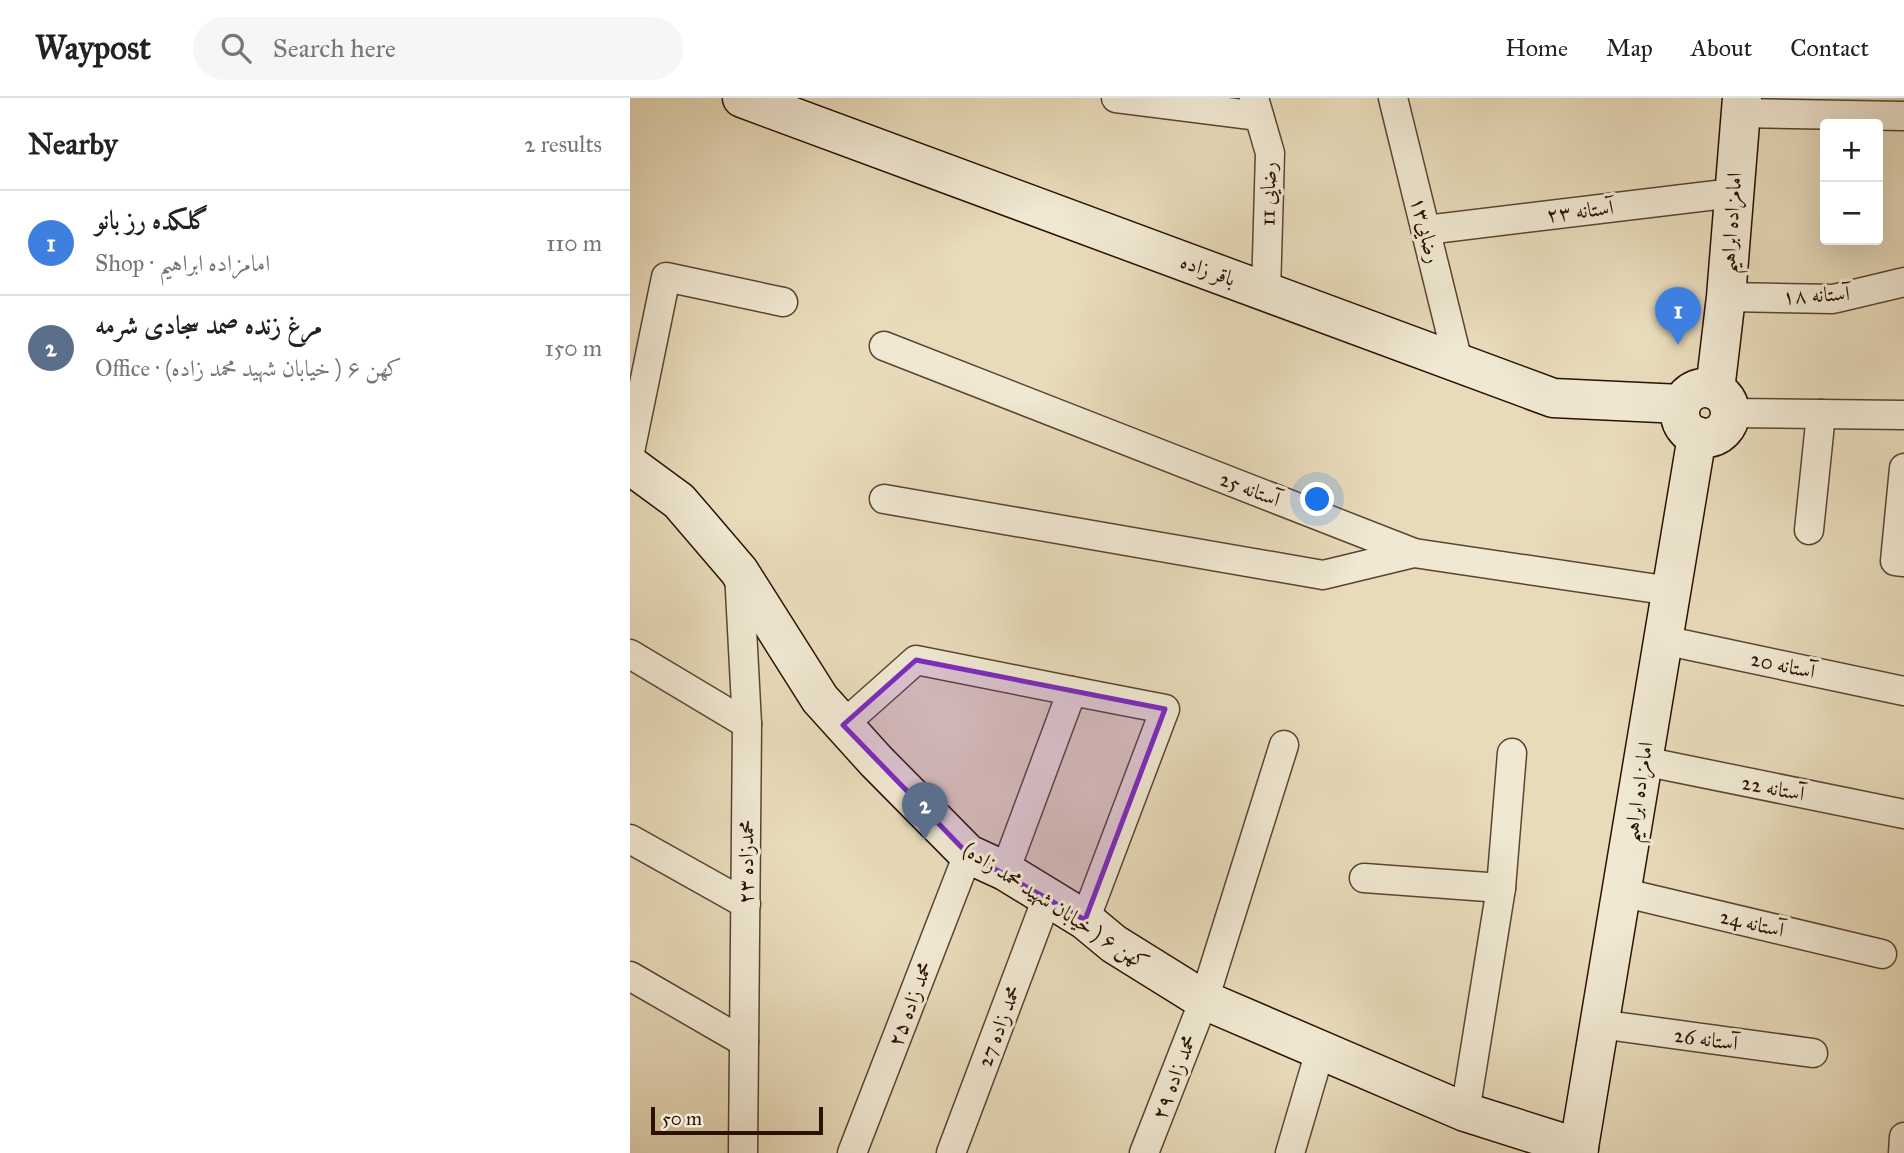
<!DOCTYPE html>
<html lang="en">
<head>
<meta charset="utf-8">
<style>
	:root { --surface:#fff; --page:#f6f6f6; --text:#222; --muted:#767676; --line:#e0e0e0; --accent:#8f2418 }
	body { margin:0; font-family:"IM FELL Great Primer",Amiri,serif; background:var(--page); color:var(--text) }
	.controls { position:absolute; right:21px; top:21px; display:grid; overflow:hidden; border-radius:7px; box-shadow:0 7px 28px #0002 }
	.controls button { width:63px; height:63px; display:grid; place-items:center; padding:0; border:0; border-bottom:2px solid var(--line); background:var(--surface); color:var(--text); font:35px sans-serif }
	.scale { position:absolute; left:21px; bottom:18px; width:172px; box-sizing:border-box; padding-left:7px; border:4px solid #2a1103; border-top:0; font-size:19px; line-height:24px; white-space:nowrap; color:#2a1103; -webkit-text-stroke:5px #f0e8d2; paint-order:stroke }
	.you { position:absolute; left:688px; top:402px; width:24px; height:24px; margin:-18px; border:5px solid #fff; border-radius:50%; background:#1a73e8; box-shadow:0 0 0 10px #1a73e833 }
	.badge { display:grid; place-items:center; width:46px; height:46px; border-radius:50%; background:var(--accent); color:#fff; font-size:23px; font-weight:700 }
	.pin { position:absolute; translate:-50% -58px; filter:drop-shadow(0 2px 4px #0008) }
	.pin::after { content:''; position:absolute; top:37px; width:24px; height:21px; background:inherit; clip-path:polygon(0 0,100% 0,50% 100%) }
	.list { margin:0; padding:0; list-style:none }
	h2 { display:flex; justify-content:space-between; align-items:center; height:91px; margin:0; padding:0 28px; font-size:30px }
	h2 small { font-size:23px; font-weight:400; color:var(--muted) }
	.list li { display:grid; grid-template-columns:46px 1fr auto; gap:21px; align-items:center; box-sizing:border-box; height:105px; padding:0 28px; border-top:2px solid var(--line) }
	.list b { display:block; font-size:26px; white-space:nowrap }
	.list p { margin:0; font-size:23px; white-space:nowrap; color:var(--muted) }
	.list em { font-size:23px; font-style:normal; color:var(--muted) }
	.icon { flex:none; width:38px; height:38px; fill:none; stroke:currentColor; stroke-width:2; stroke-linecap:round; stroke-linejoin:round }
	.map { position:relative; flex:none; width:1274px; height:1055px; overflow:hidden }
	header { display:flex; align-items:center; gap:42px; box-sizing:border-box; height:98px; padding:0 35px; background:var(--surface); border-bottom:2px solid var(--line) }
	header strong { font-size:33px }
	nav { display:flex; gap:38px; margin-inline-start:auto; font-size:24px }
	.search { width:490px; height:63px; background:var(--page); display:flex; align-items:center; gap:18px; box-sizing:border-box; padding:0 24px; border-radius:38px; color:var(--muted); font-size:26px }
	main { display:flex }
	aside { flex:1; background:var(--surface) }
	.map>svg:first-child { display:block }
</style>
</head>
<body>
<header>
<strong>Waypost</strong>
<div class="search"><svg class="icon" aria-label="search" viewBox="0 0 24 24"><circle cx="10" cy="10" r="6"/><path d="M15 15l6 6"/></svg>Search here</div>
<nav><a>Home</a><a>Map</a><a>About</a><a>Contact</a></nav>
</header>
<main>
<aside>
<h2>Nearby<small>2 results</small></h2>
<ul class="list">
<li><span class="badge" style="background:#3f7fe0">1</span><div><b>گلکده رز بانو</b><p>Shop · امامزاده ابراهیم</p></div><em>110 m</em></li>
<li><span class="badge" style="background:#5c6f8a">2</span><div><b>مرغ زنده صمد سجادی شرمه</b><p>Office · کهن ۶ ( خیابان شهید محمد زاده)</p></div><em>150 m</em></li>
</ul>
</aside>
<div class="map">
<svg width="1274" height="1055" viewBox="0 0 1274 1055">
	<rect width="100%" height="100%" fill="#e8dbba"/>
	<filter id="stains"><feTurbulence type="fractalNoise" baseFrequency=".00286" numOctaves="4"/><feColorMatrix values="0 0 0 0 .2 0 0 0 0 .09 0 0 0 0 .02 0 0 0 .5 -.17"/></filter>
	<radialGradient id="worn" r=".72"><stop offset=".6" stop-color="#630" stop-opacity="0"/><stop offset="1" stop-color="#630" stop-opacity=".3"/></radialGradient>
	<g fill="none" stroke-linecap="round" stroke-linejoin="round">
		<defs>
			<g id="street">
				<path d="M486,0L629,18"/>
				<path d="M624,0L640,55L636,194"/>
				<path d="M763,0L828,264"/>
				<path d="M1109,15L1274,18"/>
				<path d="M796,132L1103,95"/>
				<path d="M1096,199L1203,201L1274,184"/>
				<path d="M254,248L784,455L1041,493"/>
				<path d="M1101,315L1274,317"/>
				<path d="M0,354L36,179L153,204"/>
				<path d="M1274,370L1265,463L1274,464"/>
				<path d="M254,401L693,477L784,455"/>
				<path d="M1179,432L1191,316"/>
				<path d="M109,474L117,626L113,1055"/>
				<path d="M1033,542L1274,593"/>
				<path d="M0,556L117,626"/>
				<path d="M213,627L286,562L442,593"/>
				<path d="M1013,663L1274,716"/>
				<path d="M0,741L116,806"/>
				<path d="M375,773L442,593L535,611L455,822"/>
				<path d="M734,780L871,790"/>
				<path d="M991,794L1252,856"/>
				<path d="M0,878L114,944"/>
				<path d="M969,926L1183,955"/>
				<path d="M835,1014L871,790L882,655"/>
				<path d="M222,1055L338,756"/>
				<path d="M321,1055L417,800"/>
				<path d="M514,1055L574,902L654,647"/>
				<path d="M660,1055L690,953"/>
				<path d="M1273,1055L1274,1039"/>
			</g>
			<g id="secondary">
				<path d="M112,0L923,300L1051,306"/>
				<circle cx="1075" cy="315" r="25"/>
				<path d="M1085,292L1096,199L1112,0"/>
				<path d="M0,367L49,403L109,473L190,601L246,663L338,756L375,773L455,822L484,846L574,902L835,1014L949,1050"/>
				<path d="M948,1055L1067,338"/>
			</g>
		</defs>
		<!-- street casing -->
		<use href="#street" stroke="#5a4431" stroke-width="31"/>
		<!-- secondary casing -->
		<use href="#secondary" stroke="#2a1103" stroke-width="41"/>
		<!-- street -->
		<use href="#street" stroke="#f0e8d2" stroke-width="28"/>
		<!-- secondary -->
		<use href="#secondary" stroke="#f0e8d2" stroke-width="38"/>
	</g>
	<!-- marked area -->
	<path fill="#7b2cbf" fill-opacity="0.2" stroke="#7b2cbf" stroke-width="5" stroke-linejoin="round" d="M286,562L535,611L455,822L338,756L213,627Z"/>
	<g text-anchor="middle" stroke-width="6" stroke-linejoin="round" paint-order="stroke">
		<!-- street labels -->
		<g font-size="21" fill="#2a1103" stroke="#f0e8d2">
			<text transform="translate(638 96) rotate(-89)" y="7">رضایی 11</text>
			<text transform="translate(950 113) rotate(-7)" y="7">آستانه ۲۳</text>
			<text transform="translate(1101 125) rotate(-86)" y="7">امامزاده ابراهیم</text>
			<text transform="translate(796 132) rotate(76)" y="7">رضایی۱۳</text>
			<text transform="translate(578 172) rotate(20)" y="7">باقر زاده</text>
			<text transform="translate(1186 197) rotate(-3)" y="7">آستانه ۱۸</text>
			<text transform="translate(620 391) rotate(21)" y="7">آستانه 25</text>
			<text transform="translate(1153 567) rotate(12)" y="7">آستانه 20</text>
			<text transform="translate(1143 690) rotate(11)" y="7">آستانه 22</text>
			<text transform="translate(1008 694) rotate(-81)" y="7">امامزاده ابراهیم</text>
			<text transform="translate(116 764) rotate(-89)" y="7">محمدزاده ۲۳</text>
			<text transform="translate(426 808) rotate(33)" y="7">کهن ۶ ( خیابان شهید محمد زاده)</text>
			<text transform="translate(1122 825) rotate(13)" y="7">آستانه 24</text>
			<text transform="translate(280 906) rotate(-69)" y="7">محمد زاده ۲۵</text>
			<text transform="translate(369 928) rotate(-69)" y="7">محمد زاده 27</text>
			<text transform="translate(1076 941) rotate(8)" y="7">آستانه 26</text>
			<text transform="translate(544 979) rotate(-69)" y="7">محمد زاده ۲۹</text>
		</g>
	</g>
	<rect width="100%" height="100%" filter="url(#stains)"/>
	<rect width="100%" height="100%" fill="url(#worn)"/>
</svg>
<div class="controls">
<button>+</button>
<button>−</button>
</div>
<div class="scale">50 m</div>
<div class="you"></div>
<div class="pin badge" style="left:1048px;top:247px;background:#3f7fe0">1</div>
<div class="pin badge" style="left:295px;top:742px;background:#5c6f8a">2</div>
</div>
</main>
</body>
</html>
